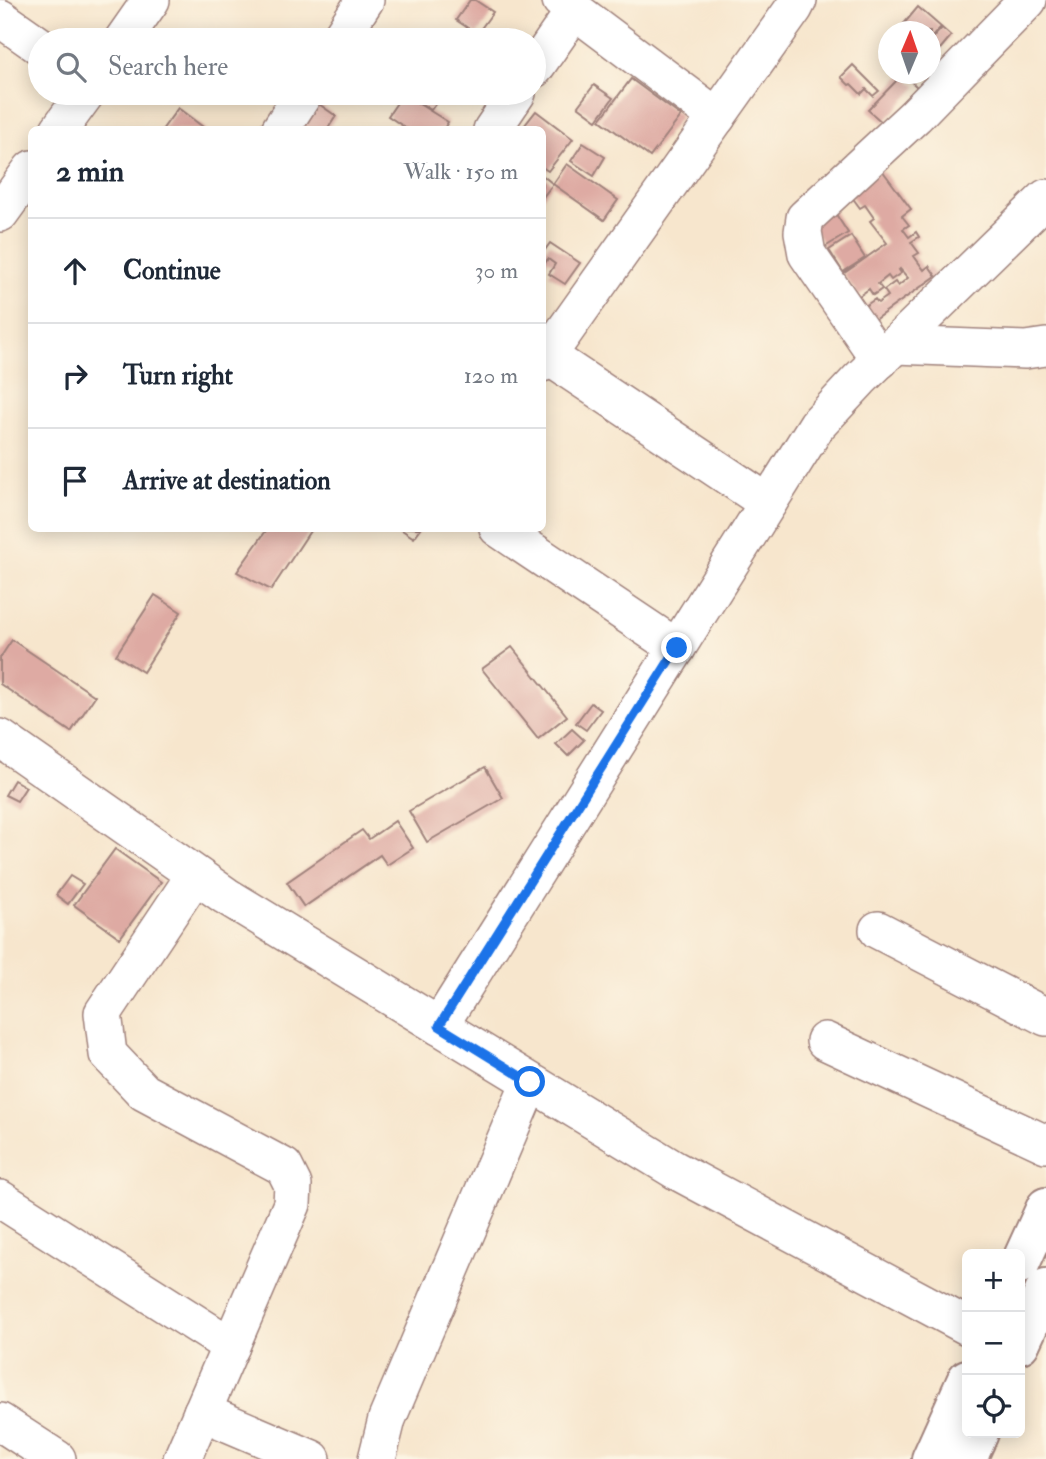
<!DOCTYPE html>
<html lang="en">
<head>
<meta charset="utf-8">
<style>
	:root { --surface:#fff; --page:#f2f2f3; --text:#1f2937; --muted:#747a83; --line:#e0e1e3 }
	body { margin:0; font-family:"IM FELL Double Pica",serif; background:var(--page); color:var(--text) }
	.controls { position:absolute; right:21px; bottom:21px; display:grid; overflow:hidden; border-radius:10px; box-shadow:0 4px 18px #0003 }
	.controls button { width:63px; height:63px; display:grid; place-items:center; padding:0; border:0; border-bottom:2px solid var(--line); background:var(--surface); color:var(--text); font:35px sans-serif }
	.compass { position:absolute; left:878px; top:21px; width:63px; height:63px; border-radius:50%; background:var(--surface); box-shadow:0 4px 18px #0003; rotate:2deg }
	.stop { position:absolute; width:21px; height:21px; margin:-16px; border:5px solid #1a73e8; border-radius:50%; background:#fff }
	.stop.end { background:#1a73e8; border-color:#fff; box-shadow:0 2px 7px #0008 }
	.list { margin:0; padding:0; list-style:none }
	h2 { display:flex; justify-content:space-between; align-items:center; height:91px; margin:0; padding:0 28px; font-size:30px }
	h2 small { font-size:23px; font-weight:400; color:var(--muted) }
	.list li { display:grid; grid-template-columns:46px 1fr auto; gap:21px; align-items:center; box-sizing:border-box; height:105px; padding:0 28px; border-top:2px solid var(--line) }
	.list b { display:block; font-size:26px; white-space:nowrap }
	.list em { font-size:23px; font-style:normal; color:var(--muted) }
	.icon { flex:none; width:38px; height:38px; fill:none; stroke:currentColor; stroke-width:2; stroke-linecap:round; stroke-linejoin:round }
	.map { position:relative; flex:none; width:1046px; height:1459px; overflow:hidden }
	.search { position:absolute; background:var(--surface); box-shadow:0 4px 18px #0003; left:28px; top:28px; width:518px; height:77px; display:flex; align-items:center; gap:18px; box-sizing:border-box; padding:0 24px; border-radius:38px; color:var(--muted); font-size:26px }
	.panel { position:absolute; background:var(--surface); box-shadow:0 4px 18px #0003; left:28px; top:126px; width:518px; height:406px; border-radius:10px }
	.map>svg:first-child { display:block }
</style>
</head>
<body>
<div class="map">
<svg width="1046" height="1459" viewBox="0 0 1046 1459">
	<rect width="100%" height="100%" fill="#fcf5e5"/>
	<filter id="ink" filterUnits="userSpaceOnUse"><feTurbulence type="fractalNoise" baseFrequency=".0143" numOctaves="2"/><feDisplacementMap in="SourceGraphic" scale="14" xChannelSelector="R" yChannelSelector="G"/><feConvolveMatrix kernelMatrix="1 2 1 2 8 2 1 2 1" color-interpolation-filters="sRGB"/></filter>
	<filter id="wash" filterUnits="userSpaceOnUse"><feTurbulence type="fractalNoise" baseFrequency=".00686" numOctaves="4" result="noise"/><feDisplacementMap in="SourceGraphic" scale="28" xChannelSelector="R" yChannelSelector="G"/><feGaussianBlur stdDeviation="1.57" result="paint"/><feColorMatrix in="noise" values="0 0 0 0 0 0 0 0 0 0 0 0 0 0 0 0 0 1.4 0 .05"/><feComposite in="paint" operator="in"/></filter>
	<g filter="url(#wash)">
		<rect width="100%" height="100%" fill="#f7e6cd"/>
		<g id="blocks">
			<!-- building -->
			<g fill="#deaaa3">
				<path d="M470,0H475L493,12L477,34L456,20Z"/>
				<path d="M918,7L941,27L930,39V32H924L918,27L914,32H897Z"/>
				<path d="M942,28L951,36L930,61V41Z"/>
				<path d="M853,65L879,91L873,96L866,89L861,94L851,84L849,85L841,77Z"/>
				<path d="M903,74L917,87L883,123L868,110Z"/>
				<path d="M631,79L681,116L650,157L600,120Z"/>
				<path d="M594,85L613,98L597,120L578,106Z"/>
				<path d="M405,93H443L431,110Z"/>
				<path d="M456,93H476L470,102Z"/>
				<path d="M403,94L448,122L443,130H409L388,116Z"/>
				<path d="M316,102L336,116L327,130H309L301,124Z"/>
				<path d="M178,108L207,130H162Z"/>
				<path d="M536,111L573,139L548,171L542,167V130H521Z"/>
				<path d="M583,143L605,157L594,176L571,161Z"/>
				<path d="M567,164L618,200L604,220L553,184Z"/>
				<path d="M882,170L911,209L902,216L909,225L903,229L909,237L916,232L919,237L911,242L919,253L914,256L924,270L929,266L936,276L874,320L865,306L875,299L878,303L888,296L884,290L895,282L898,286L908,278L900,269L899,270L901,273L891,280L888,276L878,284L882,289L873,295L869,289L859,296L843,274L887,243L870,221L874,218L865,205L860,208L849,193Z"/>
				<path d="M542,175L553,184L542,198Z"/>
				<path d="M832,208L848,233L825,247L809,222Z"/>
				<path d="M851,236L865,258L843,272L829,250Z"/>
				<path d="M550,243L580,263L565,284L549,274L555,264L548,259L542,267V254Z"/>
				<path d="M268,528H312L271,590L237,572Z"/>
				<path d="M399,528H421L414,538Z"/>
				<path d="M155,595L181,612L143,672L116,655Z"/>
				<path d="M12,640L95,696L71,732L0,684V658Z"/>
				<path d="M512,647L567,716L538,739L482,669Z"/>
				<path d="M591,703L601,710L586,730L576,723Z"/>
				<path d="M572,729L584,740L568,756L556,744Z"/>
				<path d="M485,767L503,798L427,842L409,811Z"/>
				<path d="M14,780L26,787L17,801L5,795Z"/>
				<path d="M395,821L413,848L387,865L380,855L304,907L287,882L362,830L369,839Z"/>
				<path d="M115,849L161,882L120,938L74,905Z"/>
				<path d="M70,876L83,884L68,904L56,895Z"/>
			</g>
		</g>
	</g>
	<g filter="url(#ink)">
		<use href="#blocks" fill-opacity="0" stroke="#a0827c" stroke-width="2"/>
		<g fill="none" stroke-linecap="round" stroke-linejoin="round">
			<defs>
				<g id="minor">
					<path d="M561,0L717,117"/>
					<path d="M0,18L40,46"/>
					<path d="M123,40L151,0"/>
					<path d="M339,40L365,0"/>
					<path d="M534,69L575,10"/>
					<path d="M59,130L86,93"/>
					<path d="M280,130L304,93"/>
					<path d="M492,130L517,93"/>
					<path d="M0,213L32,169"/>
					<path d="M895,345L1025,350L1046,347"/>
					<path d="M548,356L768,503"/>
					<path d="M880,360L807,254L803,232L805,218L915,116L1028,0"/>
					<path d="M542,363L794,8L798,0"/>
					<path d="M498,528L677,648"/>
					<path d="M0,738L226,896L675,1170L967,1326"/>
					<path d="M878,930L1046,1017"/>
					<path d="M439,1026L817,425L860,379L1046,198"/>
					<path d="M825,1041L1046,1144"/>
					<path d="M0,1199L231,1346"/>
					<path d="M202,1412L312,1459"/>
					<path d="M0,1422L57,1459"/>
					<path d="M182,1459L292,1204L293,1185L284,1167L144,1092L108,1054L103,1013L195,875"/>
					<path d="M377,1459L387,1419L530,1082"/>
				</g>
				<g id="major">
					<path d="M1020,1264L1046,1207"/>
					<path d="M1020,1344L1046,1288"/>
					<path d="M931,1459L967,1379"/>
					<path d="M967,1459L979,1433"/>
				</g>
			</defs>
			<!-- minor casing -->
			<use href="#minor" stroke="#a0827c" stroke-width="40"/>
			<!-- major casing -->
			<use href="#major" stroke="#a0827c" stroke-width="42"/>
			<!-- minor -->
			<use href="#minor" stroke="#fff" stroke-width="37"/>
			<!-- major -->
			<use href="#major" stroke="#fff" stroke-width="38"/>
		</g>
	</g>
	<g fill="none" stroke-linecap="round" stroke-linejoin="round" filter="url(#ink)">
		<!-- route -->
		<path stroke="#1a73e8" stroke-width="9" d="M530,1082L439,1026L677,648"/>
	</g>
</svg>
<div class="controls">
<button>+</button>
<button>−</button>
<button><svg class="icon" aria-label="locate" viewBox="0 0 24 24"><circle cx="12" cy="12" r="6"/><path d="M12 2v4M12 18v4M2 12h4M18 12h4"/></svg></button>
</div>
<svg class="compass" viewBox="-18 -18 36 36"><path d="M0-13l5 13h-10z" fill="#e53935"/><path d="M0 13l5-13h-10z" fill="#747a83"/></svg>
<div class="stop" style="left:530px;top:1082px"></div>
<div class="stop end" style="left:677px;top:648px"></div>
<div class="search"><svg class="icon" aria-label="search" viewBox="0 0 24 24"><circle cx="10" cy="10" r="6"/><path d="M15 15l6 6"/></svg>Search here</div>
<section class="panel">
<h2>2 min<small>Walk · 150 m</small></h2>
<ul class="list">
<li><svg class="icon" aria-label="ahead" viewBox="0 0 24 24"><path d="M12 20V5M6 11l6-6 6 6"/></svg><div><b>Continue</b></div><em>30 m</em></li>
<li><svg class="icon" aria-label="right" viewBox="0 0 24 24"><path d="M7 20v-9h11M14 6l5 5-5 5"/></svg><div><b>Turn right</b></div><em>120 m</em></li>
<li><svg class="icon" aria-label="arrive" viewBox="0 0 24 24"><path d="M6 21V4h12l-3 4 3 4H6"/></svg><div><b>Arrive at destination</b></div></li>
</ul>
</section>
</div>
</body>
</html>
